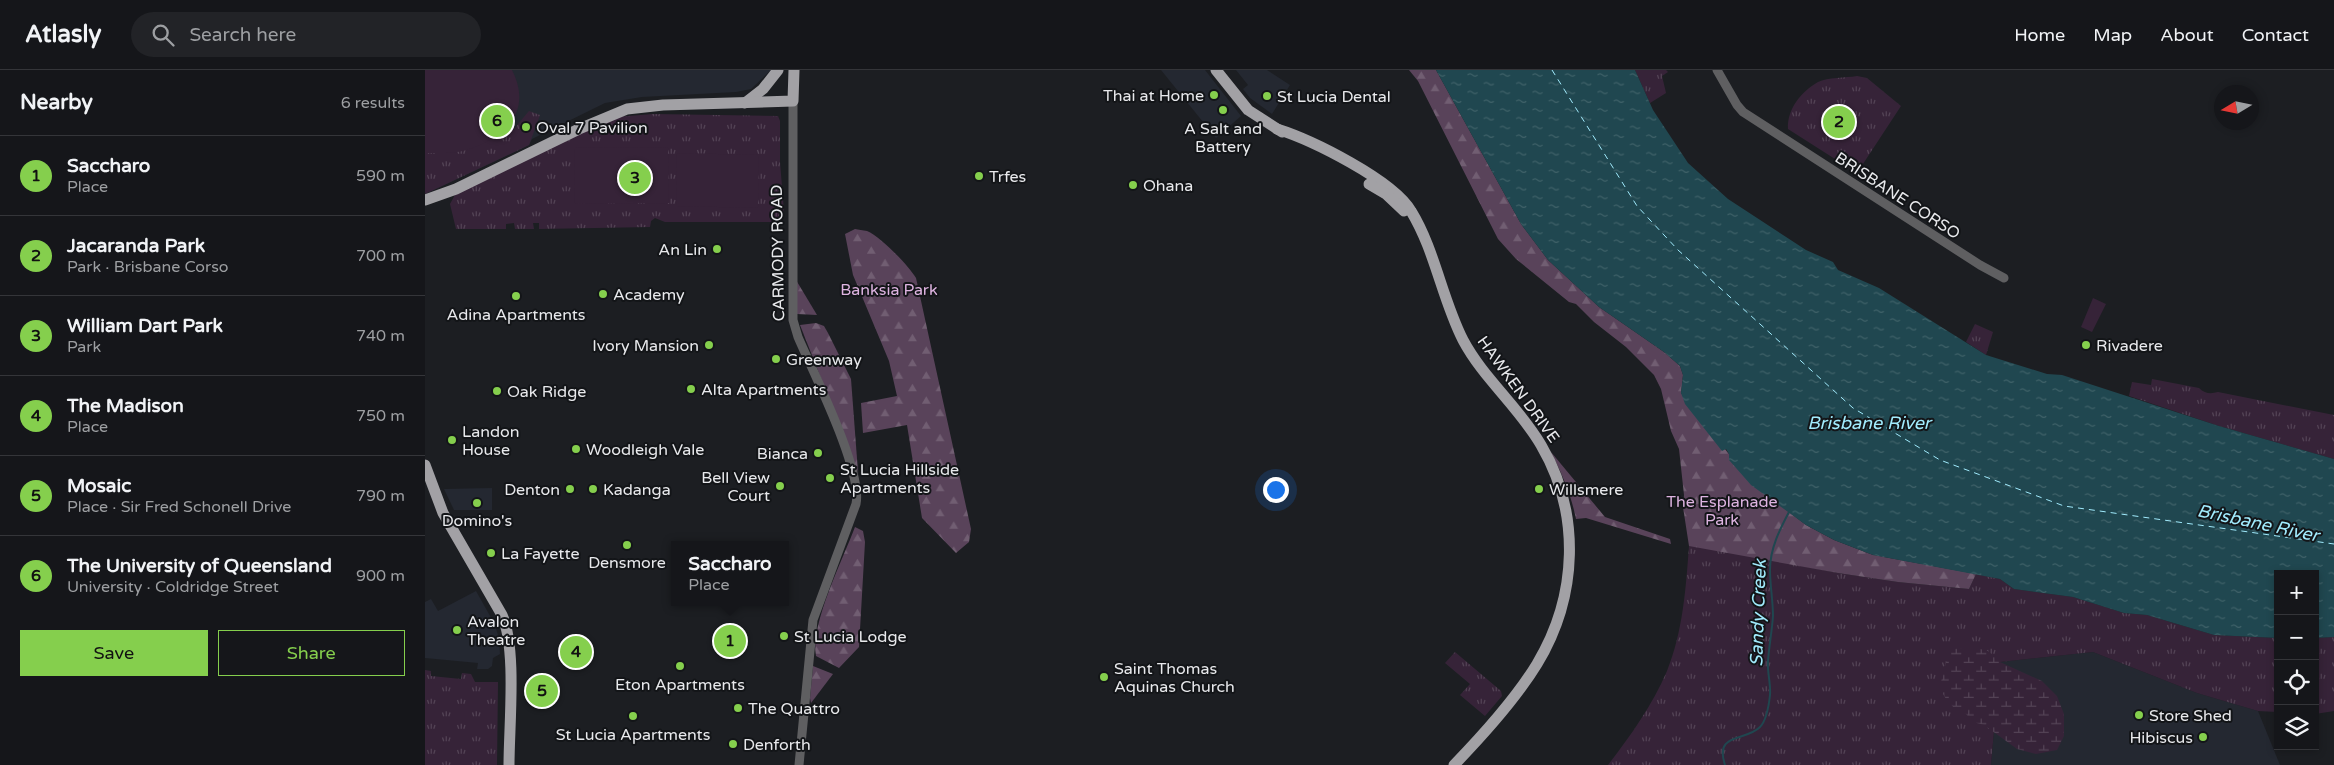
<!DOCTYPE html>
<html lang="en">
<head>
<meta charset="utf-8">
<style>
	:root { --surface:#15161a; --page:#222327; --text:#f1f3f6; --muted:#9d9fa2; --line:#343539; --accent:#85cf4d }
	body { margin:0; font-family:"Varela Round",sans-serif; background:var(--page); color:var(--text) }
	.controls { position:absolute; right:15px; bottom:15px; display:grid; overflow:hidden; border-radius:0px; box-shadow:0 2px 8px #0003 }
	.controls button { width:45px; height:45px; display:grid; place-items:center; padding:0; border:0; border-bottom:1px solid var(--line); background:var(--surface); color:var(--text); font:25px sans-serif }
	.compass { position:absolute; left:1789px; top:15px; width:45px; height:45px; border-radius:50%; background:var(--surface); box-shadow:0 2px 8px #0003; rotate:260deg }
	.you { position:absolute; left:850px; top:419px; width:18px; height:18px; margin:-12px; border:4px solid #fff; border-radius:50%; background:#1a73e8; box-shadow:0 0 0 8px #1a73e833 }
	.badge { display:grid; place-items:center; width:32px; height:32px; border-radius:50%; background:var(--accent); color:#111; font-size:16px; font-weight:700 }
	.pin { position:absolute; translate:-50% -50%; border:2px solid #fff; box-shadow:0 1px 5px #0006 }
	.popup { position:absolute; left:246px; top:471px; width:118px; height:65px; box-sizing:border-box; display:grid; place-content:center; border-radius:0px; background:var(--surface); filter:drop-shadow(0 1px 4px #0005); font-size:16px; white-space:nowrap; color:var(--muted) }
	.popup b { font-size:19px; color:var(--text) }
	.popup::after { content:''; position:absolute; left:50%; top:100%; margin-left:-10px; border:10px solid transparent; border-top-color:var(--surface) }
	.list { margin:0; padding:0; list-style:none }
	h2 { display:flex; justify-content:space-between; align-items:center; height:65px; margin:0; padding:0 20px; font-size:21px }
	h2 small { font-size:16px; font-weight:400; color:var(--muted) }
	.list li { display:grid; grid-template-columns:32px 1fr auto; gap:15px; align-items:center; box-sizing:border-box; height:80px; padding:0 20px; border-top:1px solid var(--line) }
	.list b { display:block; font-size:19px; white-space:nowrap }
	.list p { margin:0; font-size:16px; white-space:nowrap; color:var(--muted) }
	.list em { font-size:16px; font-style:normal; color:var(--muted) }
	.actions { display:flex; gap:10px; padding:15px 20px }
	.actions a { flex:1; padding:11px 0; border:1px solid var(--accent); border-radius:0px; text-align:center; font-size:18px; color:var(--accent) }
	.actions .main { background:var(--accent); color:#111 }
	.icon { flex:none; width:28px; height:28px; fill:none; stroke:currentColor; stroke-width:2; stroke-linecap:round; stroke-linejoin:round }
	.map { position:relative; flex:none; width:1909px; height:695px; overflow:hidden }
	header { display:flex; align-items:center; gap:30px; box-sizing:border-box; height:70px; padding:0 25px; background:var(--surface); border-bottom:1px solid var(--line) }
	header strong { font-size:24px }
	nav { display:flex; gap:28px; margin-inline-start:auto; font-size:18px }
	.search { width:350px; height:45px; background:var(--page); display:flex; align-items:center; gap:12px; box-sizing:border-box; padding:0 18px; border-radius:28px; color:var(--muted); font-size:19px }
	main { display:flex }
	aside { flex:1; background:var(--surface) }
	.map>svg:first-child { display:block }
</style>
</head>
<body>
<header>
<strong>Atlasly</strong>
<div class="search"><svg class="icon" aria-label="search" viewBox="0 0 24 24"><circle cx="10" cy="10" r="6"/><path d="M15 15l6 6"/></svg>Search here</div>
<nav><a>Home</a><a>Map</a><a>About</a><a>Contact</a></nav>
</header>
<main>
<aside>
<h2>Nearby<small>6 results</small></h2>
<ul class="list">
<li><span class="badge">1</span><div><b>Saccharo</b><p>Place</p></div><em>590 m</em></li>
<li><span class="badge">2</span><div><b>Jacaranda Park</b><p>Park · Brisbane Corso</p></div><em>700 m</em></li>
<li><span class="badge">3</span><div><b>William Dart Park</b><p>Park</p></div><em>740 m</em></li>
<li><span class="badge">4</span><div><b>The Madison</b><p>Place</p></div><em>750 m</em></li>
<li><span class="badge">5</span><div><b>Mosaic</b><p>Place · Sir Fred Schonell Drive</p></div><em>790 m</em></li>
<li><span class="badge">6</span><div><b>The University of Queensland</b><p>University · Coldridge Street</p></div><em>900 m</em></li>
</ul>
<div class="actions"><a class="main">Save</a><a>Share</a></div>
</aside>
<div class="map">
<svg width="1909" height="695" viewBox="0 0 1909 695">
	<defs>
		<pattern id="grass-tufts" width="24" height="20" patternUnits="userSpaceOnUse" patternTransform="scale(1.25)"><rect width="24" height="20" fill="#362338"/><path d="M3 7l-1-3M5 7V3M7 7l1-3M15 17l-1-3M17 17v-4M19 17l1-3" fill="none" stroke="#534355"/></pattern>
		<pattern id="forest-firs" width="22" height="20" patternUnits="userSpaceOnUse" patternTransform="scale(1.25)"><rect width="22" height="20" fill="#59435a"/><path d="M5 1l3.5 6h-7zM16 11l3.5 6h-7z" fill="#715e72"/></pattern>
		<pattern id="wetland-marsh" width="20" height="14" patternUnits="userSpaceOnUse" patternTransform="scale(1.25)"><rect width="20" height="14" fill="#362338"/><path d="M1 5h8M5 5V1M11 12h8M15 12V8" fill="none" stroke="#534355"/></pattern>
		<pattern id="water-ripples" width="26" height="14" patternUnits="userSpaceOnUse" patternTransform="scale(1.25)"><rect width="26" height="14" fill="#204750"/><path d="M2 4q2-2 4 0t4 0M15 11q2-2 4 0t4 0" fill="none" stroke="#406269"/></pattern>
	</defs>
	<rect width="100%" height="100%" fill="#1c1e22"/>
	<!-- built -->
	<g fill="#242831">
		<path d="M0,0H346L326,19L311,22L217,27L180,33L107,69L104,75L0,124Z"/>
		<path d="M736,0H780L816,46L791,68Z"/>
		<path d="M811,0H842L865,15L847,44L825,28L818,19L823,15Z"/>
		<path d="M67,418V440H29L19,419Z"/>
		<path d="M51,521L69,553L74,568L75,584L68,588L67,596L63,599H52L53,593L0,588V532L6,529L13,541Z"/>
		<path d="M1668,582L1772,623L1833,641L1855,695H1566L1575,592Z"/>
	</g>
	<!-- grass -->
	<g fill="url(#grass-tufts)">
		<path d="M0,0H83L88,60L104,41L115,45L104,75L0,124Z"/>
		<path d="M1210,0H1241L1243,2L1237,6L1241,23L1225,33Z"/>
		<path d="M1432,6L1442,8L1476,36L1432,103L1363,59C1362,39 1376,22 1393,12C1403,7 1421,8 1432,6Z"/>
		<path d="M228,44L353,46L355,51V92L359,142L354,152H240L230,148L226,151L225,157L114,159V153H108L109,159H90L89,153L81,154V159H31L25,134L31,123L191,47Z"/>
		<path d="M1550,254L1568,262L1561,285L1541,272Z"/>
		<path d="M1727,309L1774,318C1780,324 1786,324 1793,322L1909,345V389L1794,356L1704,326L1707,312L1726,315Z"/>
		<path d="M1269,475L1413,503L1473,512L1544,519L1551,504L1575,509L1589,519L1648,527L1699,543L1722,545L1789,565L1853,568V642L1833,641L1772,623L1668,582L1575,592L1566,695H1183C1206,665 1227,636 1242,601C1258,562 1261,517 1264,476Z"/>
		<path d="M1909,567V641L1890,644V568Z"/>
		<path d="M1030,582L1076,621L1077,626L1060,646L1035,625L1045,614L1020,593Z"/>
		<path d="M0,600L6,601V606L36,609L37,603L46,604L50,612H73L72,695H0Z"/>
	</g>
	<!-- forest -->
	<g fill="url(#forest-firs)">
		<path d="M984,0H1011L1096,154L1123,190L1174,237L1239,282L1255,296L1258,305L1256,323L1304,384L1360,439L1381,455L1409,470L1448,485L1551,504L1544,519L1473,512L1413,503L1264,476L1258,437L1259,425L1254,379L1246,361L1236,319L1229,305L1201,277L1169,252L1151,234L1144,232L1091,189L1073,169L993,11Z"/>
		<path d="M430,159C433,160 438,160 442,161C456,167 483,195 491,208L546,459L544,472L531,483L497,448L482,355L438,363L436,333L472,326L464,291L428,205L420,164Z"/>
		<path d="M371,210L392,245L372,244Z"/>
		<path d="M391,253L399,256L403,263L426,309L433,402L375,255Z"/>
		<path d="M1126,382L1180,447L1245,469L1246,474L1161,448L1151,449C1146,424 1137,404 1126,382Z"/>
		<path d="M430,457L438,461L440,472L434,577L414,598L391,586C385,554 418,489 430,457Z"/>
		<path d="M388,596L408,604L386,633L385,628Z"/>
	</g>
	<!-- wetland -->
	<path fill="url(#wetland-marsh)" d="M1548,577L1563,581L1575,592L1617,611L1632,626L1639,644V666L1632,680L1611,684L1592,679L1559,655L1548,652L1541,644L1530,639L1521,629L1515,619L1516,612L1524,582L1528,579Z"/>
	<!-- pitch -->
	<g fill="#362338">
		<path d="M0,0H87C108,41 81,67 42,80C29,84 13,83 0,83Z"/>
		<path d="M243,77L244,133L150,134L149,78Z"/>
		<path d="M252,83L334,85L333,138L251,136Z"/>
		<path d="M1668,228L1681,234L1667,262L1656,257Z"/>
	</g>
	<!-- water -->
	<path fill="url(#water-ripples)" d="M1011,0H1210L1228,40L1263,93L1303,129L1381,180L1408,192L1413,200L1454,218L1561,285L1622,304L1637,305L1794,356L1909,389V567L1890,568V504H1853V568L1789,565L1722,545L1699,543L1648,527L1589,519L1575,509L1448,485L1409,470L1381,455L1326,415L1304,390V384L1301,379L1297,381L1260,334L1256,323L1258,305L1255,296L1239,282L1174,237L1123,190L1096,154Z"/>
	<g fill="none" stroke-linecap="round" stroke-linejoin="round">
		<!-- stream -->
		<path stroke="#204750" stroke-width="2" d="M1300,695C1289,662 1320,672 1335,657C1341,651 1344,634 1345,625C1346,614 1342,602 1343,591C1344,576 1347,561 1348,546C1348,531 1345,515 1345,500C1345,478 1355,459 1365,440"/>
		<!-- ferry -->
		<path stroke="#a1ebfd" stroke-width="1" stroke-dasharray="6 5" stroke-linecap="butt" d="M1127,0L1212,136L1253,180L1428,338L1515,390L1639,436L1909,474"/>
		<!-- minor -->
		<g stroke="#5f5f61" stroke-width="9">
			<path d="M1292,0L1312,35L1318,42L1555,195L1579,208"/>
			<path d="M368,31V250L373,267C388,302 438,401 431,434L388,550L374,695"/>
		</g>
		<!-- major -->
		<g stroke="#a2a1a5" stroke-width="11">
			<path d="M791,0L823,40L857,62"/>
			<path d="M320,33L338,19L353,0"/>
			<path d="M852,59C887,70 968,110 986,141C1010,180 1017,229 1038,270C1058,308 1094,337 1116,375C1156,443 1153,526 1112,594C1090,630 1059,664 1029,695"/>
			<path d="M944,114L961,124L979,141"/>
			<path d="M0,130L31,119L154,59L202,39L238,35L368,31L369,0"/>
			<path d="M0,395L18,443L77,545C92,579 84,655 84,695"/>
		</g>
	</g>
	<!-- markers -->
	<g fill="#85cf4d" stroke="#131518" stroke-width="2">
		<circle cx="789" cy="25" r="5"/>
		<circle cx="842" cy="26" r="5"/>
		<circle cx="798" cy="40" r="5"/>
		<circle cx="101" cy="57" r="5"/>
		<circle cx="554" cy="106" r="5"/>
		<circle cx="708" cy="115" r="5"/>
		<circle cx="292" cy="179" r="5"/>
		<circle cx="178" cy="224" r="5"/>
		<circle cx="91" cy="226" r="5"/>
		<circle cx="284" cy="275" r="5"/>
		<circle cx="1661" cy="275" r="5"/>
		<circle cx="351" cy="289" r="5"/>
		<circle cx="266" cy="319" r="5"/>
		<circle cx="72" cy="321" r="5"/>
		<circle cx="27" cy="370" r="5"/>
		<circle cx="151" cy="379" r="5"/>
		<circle cx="393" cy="383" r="5"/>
		<circle cx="405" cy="408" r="5"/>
		<circle cx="355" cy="416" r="5"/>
		<circle cx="145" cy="419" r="5"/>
		<circle cx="168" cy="419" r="5"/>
		<circle cx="1114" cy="419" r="5"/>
		<circle cx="52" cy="433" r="5"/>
		<circle cx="202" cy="475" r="5"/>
		<circle cx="66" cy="483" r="5"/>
		<circle cx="32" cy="560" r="5"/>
		<circle cx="359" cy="566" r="5"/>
		<circle cx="255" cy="596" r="5"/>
		<circle cx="679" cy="607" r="5"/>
		<circle cx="313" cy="638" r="5"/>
		<circle cx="1714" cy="645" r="5"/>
		<circle cx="208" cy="646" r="5"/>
		<circle cx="1778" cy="667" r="5"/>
		<circle cx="308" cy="674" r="5"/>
	</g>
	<g text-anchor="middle" stroke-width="4" stroke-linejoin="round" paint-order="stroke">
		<!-- poi labels -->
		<g font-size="16" fill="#e8e9ec" stroke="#131518" text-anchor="start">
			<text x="779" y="31" text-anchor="end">Thai at Home</text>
			<text x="852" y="32">St Lucia Dental</text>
			<text x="111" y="63">Oval 7 Pavilion</text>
			<text x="798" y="64" text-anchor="middle">A Salt and<tspan x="798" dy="18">Battery</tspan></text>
			<text x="564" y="112">Trfes</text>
			<text x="718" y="121">Ohana</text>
			<text x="282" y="185" text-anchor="end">An Lin</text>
			<text x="188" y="230">Academy</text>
			<text x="91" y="250" text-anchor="middle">Adina Apartments</text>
			<text x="274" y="281" text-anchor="end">Ivory Mansion</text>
			<text x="1671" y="281">Rivadere</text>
			<text x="361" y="295">Greenway</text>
			<text x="276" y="325">Alta Apartments</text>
			<text x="82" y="327">Oak Ridge</text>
			<text x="37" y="367">Landon<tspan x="37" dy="18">House</tspan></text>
			<text x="161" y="385">Woodleigh Vale</text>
			<text x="383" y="389" text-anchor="end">Bianca</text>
			<text x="415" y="405">St Lucia Hillside<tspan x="415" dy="18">Apartments</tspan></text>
			<text x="345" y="413" text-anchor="end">Bell View<tspan x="345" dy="18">Court</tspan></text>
			<text x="135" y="425" text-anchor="end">Denton</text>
			<text x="178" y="425">Kadanga</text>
			<text x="1124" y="425">Willsmere</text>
			<text x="52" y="456" text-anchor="middle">Domino's</text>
			<text x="76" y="489">La Fayette</text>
			<text x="202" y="498" text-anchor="middle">Densmore</text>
			<text x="42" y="557">Avalon<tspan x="42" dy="18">Theatre</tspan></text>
			<text x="369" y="572">St Lucia Lodge</text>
			<text x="689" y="604">Saint Thomas<tspan x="689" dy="18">Aquinas Church</tspan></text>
			<text x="255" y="620" text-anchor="middle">Eton Apartments</text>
			<text x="323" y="644">The Quattro</text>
			<text x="1724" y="651">Store Shed</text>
			<text x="208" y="670" text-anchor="middle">St Lucia Apartments</text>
			<text x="1768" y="673" text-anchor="end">Hibiscus</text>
			<text x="318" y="680">Denforth</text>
		</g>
		<!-- street labels -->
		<g font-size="16" fill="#e8e9ec" stroke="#131518">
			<text transform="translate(1473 125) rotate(33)" y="6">BRISBANE CORSO</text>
			<text transform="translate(352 183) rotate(-91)" y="6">CARMODY ROAD</text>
			<text transform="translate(1094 319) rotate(54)" y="6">HAWKEN DRIVE</text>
		</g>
		<!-- park labels -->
		<g font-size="16" fill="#deb4e1" stroke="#131518">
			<text x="464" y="225">Banksia Park</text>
			<text x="1297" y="437">The Esplanade<tspan x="1297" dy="18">Park</tspan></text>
		</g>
		<!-- water labels -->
		<g font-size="18" font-style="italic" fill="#a1ebfd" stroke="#131518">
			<text x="1444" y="359">Brisbane River</text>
			<text transform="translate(1833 453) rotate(12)" y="6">Brisbane River</text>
			<text transform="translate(1333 543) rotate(-88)" y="6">Sandy Creek</text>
		</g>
	</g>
</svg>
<div class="controls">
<button>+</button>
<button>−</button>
<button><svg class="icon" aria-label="locate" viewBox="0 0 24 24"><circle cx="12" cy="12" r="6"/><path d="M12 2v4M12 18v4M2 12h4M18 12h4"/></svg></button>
<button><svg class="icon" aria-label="layers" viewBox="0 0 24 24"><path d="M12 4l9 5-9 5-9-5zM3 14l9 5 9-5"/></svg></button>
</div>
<svg class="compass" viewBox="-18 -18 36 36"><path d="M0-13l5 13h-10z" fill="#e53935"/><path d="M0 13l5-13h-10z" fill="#9d9fa2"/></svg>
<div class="you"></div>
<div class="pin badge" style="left:305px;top:571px">1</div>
<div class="popup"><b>Saccharo</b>Place</div>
<div class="pin badge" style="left:1414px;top:52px">2</div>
<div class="pin badge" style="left:210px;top:108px">3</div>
<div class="pin badge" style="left:151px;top:582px">4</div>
<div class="pin badge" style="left:117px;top:621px">5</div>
<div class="pin badge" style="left:72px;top:51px">6</div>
</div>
</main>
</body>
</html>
